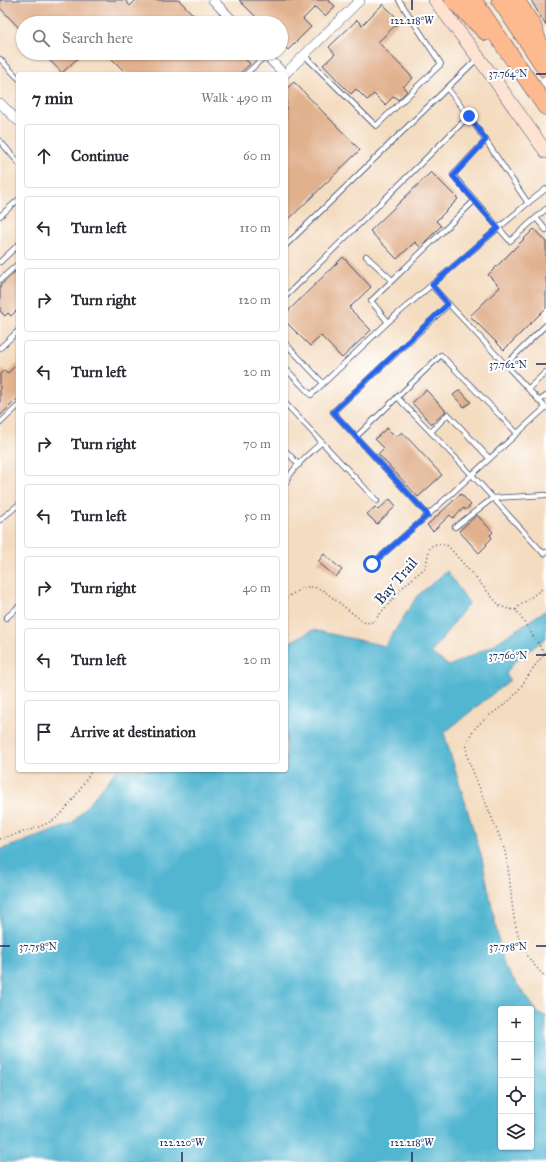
<!DOCTYPE html>
<html lang="en">
<head>
<meta charset="utf-8">
<style>
	:root { --surface:#fff; --page:#f2f2f3; --text:#2b2b33; --muted:#7c7c81; --line:#e1e1e2 }
	body { margin:0; font-family:"IM FELL Great Primer",serif; background:var(--page); color:var(--text) }
	.controls { position:absolute; right:12px; bottom:12px; display:grid; overflow:hidden; border-radius:4px; box-shadow:0 1px 3px #0004 }
	.controls button { width:36px; height:36px; display:grid; place-items:center; padding:0; border:0; border-bottom:1px solid var(--line); background:var(--surface); color:var(--text); font:20px sans-serif }
	.stop { position:absolute; width:12px; height:12px; margin:-9px; border:3px solid #2563eb; border-radius:50%; background:#fff }
	.stop.end { background:#2563eb; border-color:#fff; box-shadow:0 1px 4px #0008 }
	.list { margin:0; padding:0; list-style:none }
	h2 { display:flex; justify-content:space-between; align-items:center; height:52px; margin:0; padding:0 16px; font-size:17px }
	h2 small { font-size:13px; font-weight:400; color:var(--muted) }
	.list li { display:grid; grid-template-columns:26px 1fr auto; gap:12px; align-items:center; box-sizing:border-box; height:64px; margin:0 8px 8px; padding:0 8px; border:1px solid var(--line); border-radius:4px }
	.list b { display:block; font-size:15px; white-space:nowrap }
	.list em { font-size:13px; font-style:normal; color:var(--muted) }
	.icon { flex:none; width:22px; height:22px; fill:none; stroke:currentColor; stroke-width:2; stroke-linecap:round; stroke-linejoin:round }
	.map { position:relative; flex:none; width:546px; height:1162px; overflow:hidden }
	.search { position:absolute; background:var(--surface); box-shadow:0 1px 3px #0004; left:16px; top:16px; width:272px; height:44px; display:flex; align-items:center; gap:10px; box-sizing:border-box; padding:0 14px; border-radius:22px; color:var(--muted); font-size:15px }
	.panel { position:absolute; background:var(--surface); box-shadow:0 1px 3px #0004; left:16px; top:72px; width:272px; height:700px; border-radius:4px }
	.map>svg:first-child { display:block }
</style>
</head>
<body>
<div class="map">
<svg width="546" height="1162" viewBox="0 0 546 1162">
	<rect width="100%" height="100%" fill="#fff"/>
	<filter id="ink" filterUnits="userSpaceOnUse"><feTurbulence type="fractalNoise" baseFrequency=".025" numOctaves="2"/><feDisplacementMap in="SourceGraphic" scale="8" xChannelSelector="R" yChannelSelector="G"/><feConvolveMatrix kernelMatrix="1 2 1 2 8 2 1 2 1" color-interpolation-filters="sRGB"/></filter>
	<filter id="wash" filterUnits="userSpaceOnUse"><feTurbulence type="fractalNoise" baseFrequency=".012" numOctaves="4" result="noise"/><feDisplacementMap in="SourceGraphic" scale="16" xChannelSelector="R" yChannelSelector="G"/><feGaussianBlur stdDeviation="0.9" result="paint"/><feColorMatrix in="noise" values="0 0 0 0 0 0 0 0 0 0 0 0 0 0 0 0 0 1.4 0 .05"/><feComposite in="paint" operator="in"/></filter>
	<g filter="url(#wash)">
		<rect width="100%" height="100%" fill="#f4dcc0"/>
		<!-- water -->
		<path fill="#53b6d1" stroke="#377298" fill-rule="evenodd" d="M447,571L469,603L431,653L449,666L490,647L546,610V638L514,662L506,674L510,680L444,733L482,858L504,966L539,1014L546,1016V1162H0V850L72,824L116,770H286V644L313,630L385,646L417,596ZM501,1009H531V1147H501Z"/>
		<g id="blocks">
			<!-- building -->
			<g fill="#e1b08d">
				<path d="M0,0H125L130,6L136,0H179L201,23H23V32L0,8Z"/>
				<path d="M239,0H328L335,6L325,16L315,7L303,19L311,27L288,50L281,43V23H262Z"/>
				<path d="M531,0H546V26Z"/>
				<path d="M383,4L400,21L378,42L413,78L403,87L407,91L398,100L394,96L385,105L374,94L367,100L356,89L351,94L323,65L335,54L329,47L357,20L362,25Z"/>
				<path d="M43,53H83L62,73Z"/>
				<path d="M106,53H239L250,64L239,74H127Z"/>
				<path d="M294,82L360,150L286,222V89Z"/>
				<path d="M431,172L458,199L436,221L441,226L420,247L415,242L397,259L370,231Z"/>
				<path d="M534,229L546,242V308L504,350L470,316L500,287L488,275Z"/>
				<path d="M343,257L371,287L349,308L371,330L342,358L321,336L310,346L286,322V313Z"/>
				<path d="M18,269V309L11,316L8,313L5,316L0,311V286Z"/>
				<path d="M18,363V398L0,416V374L4,370L8,373Z"/>
				<path d="M426,390L446,411L432,424L412,403Z"/>
				<path d="M460,390L471,402L464,407L453,395Z"/>
				<path d="M387,428L396,437L402,432L442,475L418,497L378,454L384,448L375,439Z"/>
				<path d="M461,494L471,505L465,510L464,508L453,518L450,515L433,531L427,525Z"/>
				<path d="M390,499L396,506L377,524L367,514L375,507L378,510Z"/>
				<path d="M477,515L493,532L490,535L492,538L486,544L487,545L479,553L459,531Z"/>
				<path d="M324,554L342,570L336,577L318,562Z"/>
			</g>
		</g>
	</g>
	<g filter="url(#ink)">
		<use href="#blocks" fill-opacity="0" stroke="#3c496d" stroke-width="1"/>
		<g fill="none" stroke-linecap="round" stroke-linejoin="round">
			<defs>
				<g id="lane">
					<path d="M304,55L376,126L441,64L399,0"/>
					<path d="M0,59L18,78"/>
					<path d="M246,74L266,55"/>
					<path d="M447,88L469,116L528,203L546,189"/>
					<path d="M486,140L453,175L510,241L546,209"/>
					<path d="M0,141L18,162"/>
					<path d="M0,216L18,200"/>
					<path d="M536,218L546,230"/>
					<path d="M286,245L478,58"/>
					<path d="M366,256L392,280"/>
					<path d="M0,262L18,245"/>
					<path d="M0,280L18,264"/>
					<path d="M431,285L546,408"/>
					<path d="M286,296L469,116"/>
					<path d="M449,304L333,412L428,515L545,408"/>
					<path d="M388,322L371,301L475,200"/>
					<path d="M286,344L323,383"/>
					<path d="M0,348L18,331"/>
					<path d="M505,365L546,325"/>
					<path d="M286,369L311,395L388,322L528,203"/>
					<path d="M528,389L546,372"/>
					<path d="M397,397L472,475L544,554L546,552"/>
					<path d="M539,401L546,396"/>
					<path d="M286,404L377,501"/>
					<path d="M0,423L18,406"/>
					<path d="M431,432L448,414L489,458"/>
					<path d="M356,437L441,355L517,433"/>
					<path d="M286,451L299,465"/>
					<path d="M286,483C293,466 309,454 322,442"/>
					<path d="M0,520L18,505"/>
					<path d="M455,527L493,498L546,495"/>
					<path d="M372,564L428,515"/>
					<path d="M6,618L18,607"/>
				</g>
				<g id="street">
					<path d="M213,0L235,23"/>
					<path d="M264,53L284,74"/>
					<path d="M285,74L360,0"/>
					<path d="M0,103L18,121"/>
				</g>
				<path id="secondary" d="M435,0L487,69L546,152"/>
				<g id="highway">
					<path d="M453,0L486,32"/>
					<path d="M473,0L546,107"/>
					<path d="M500,0L546,69"/>
					<path d="M516,0L533,27L541,49"/>
				</g>
			</defs>
			<!-- lane casing -->
			<use href="#lane" stroke="#3c496d" stroke-width="6"/>
			<!-- street casing -->
			<use href="#street" stroke="#3c496d" stroke-width="10"/>
			<!-- secondary casing -->
			<use href="#secondary" stroke="#3c496d" stroke-width="14"/>
			<!-- highway casing -->
			<use href="#highway" stroke="#3c496d" stroke-width="18"/>
			<!-- path -->
			<g stroke="#3c496d" stroke-width="1.5" stroke-dasharray="1 3" stroke-linecap="butt">
				<path d="M286,598C301,589 307,582 324,591L365,623L373,622L405,585L425,568L430,547C437,543 441,543 448,546L500,606L508,609L516,610L545,654"/>
				<path d="M516,610L518,607L546,586"/>
				<path d="M546,653C532,666 525,684 512,698C499,711 477,720 469,738C465,746 467,754 469,762L503,845C517,892 503,940 546,977"/>
				<path d="M0,839C18,833 39,829 55,819C67,811 84,783 92,770"/>
			</g>
			<!-- lane -->
			<use href="#lane" stroke="#fff" stroke-width="4.5"/>
			<!-- street -->
			<use href="#street" stroke="#fff" stroke-width="9"/>
			<!-- secondary -->
			<use href="#secondary" stroke="#fee3d2" stroke-width="13"/>
			<!-- highway -->
			<use href="#highway" stroke="#fcba8e" stroke-width="17"/>
		</g>
	</g>
	<g fill="none" stroke-linecap="round" stroke-linejoin="round" filter="url(#ink)">
		<!-- route -->
		<path stroke="#2563eb" stroke-width="5" d="M372,564L428,515L333,412L448,304L432,285L498,228L453,176L486,140L469,116"/>
	</g>
	<!-- ticks -->
	<path fill="none" stroke="#1b2f5e" stroke-width="1.5" d="M412,0V10M536,74H546M536,364H546M536,655H546M0,946H10M536,946H546M182,1152V1162M412,1152V1162"/>
	<g text-anchor="middle" stroke-width="4" stroke-linejoin="round" paint-order="stroke">
		<!-- street labels -->
		<g font-size="15" fill="#1b2f5e" stroke="#fff">
			<text transform="translate(396 581) rotate(-49)" y="5">Bay Trail</text>
		</g>
	</g>
	<g font-size="10" text-anchor="middle" fill="#1b2f5e" stroke="#fff" stroke-width="4" stroke-linejoin="round" paint-order="stroke">
		<text x="412" y="24">122.218°W</text>
		<text x="508" y="77">37.764°N</text>
		<text x="508" y="368">37.762°N</text>
		<text x="508" y="659">37.760°N</text>
		<text x="38" y="950">37.758°N</text>
		<text x="508" y="950">37.758°N</text>
		<text x="182" y="1146">122.220°W</text>
		<text x="412" y="1146">122.218°W</text>
	</g>
</svg>
<div class="controls">
<button>+</button>
<button>−</button>
<button><svg class="icon" aria-label="locate" viewBox="0 0 24 24"><circle cx="12" cy="12" r="6"/><path d="M12 2v4M12 18v4M2 12h4M18 12h4"/></svg></button>
<button><svg class="icon" aria-label="layers" viewBox="0 0 24 24"><path d="M12 4l9 5-9 5-9-5zM3 14l9 5 9-5"/></svg></button>
</div>
<div class="stop" style="left:372px;top:564px"></div>
<div class="stop end" style="left:469px;top:116px"></div>
<div class="search"><svg class="icon" aria-label="search" viewBox="0 0 24 24"><circle cx="10" cy="10" r="6"/><path d="M15 15l6 6"/></svg>Search here</div>
<section class="panel">
<h2>7 min<small>Walk · 490 m</small></h2>
<ul class="list">
<li><svg class="icon" aria-label="ahead" viewBox="0 0 24 24"><path d="M12 20V5M6 11l6-6 6 6"/></svg><div><b>Continue</b></div><em>60 m</em></li>
<li><svg class="icon" aria-label="left" viewBox="0 0 24 24"><path d="M17 20v-9H6M10 6l-5 5 5 5"/></svg><div><b>Turn left</b></div><em>110 m</em></li>
<li><svg class="icon" aria-label="right" viewBox="0 0 24 24"><path d="M7 20v-9h11M14 6l5 5-5 5"/></svg><div><b>Turn right</b></div><em>120 m</em></li>
<li><svg class="icon" aria-label="left" viewBox="0 0 24 24"><path d="M17 20v-9H6M10 6l-5 5 5 5"/></svg><div><b>Turn left</b></div><em>20 m</em></li>
<li><svg class="icon" aria-label="right" viewBox="0 0 24 24"><path d="M7 20v-9h11M14 6l5 5-5 5"/></svg><div><b>Turn right</b></div><em>70 m</em></li>
<li><svg class="icon" aria-label="left" viewBox="0 0 24 24"><path d="M17 20v-9H6M10 6l-5 5 5 5"/></svg><div><b>Turn left</b></div><em>50 m</em></li>
<li><svg class="icon" aria-label="right" viewBox="0 0 24 24"><path d="M7 20v-9h11M14 6l5 5-5 5"/></svg><div><b>Turn right</b></div><em>40 m</em></li>
<li><svg class="icon" aria-label="left" viewBox="0 0 24 24"><path d="M17 20v-9H6M10 6l-5 5 5 5"/></svg><div><b>Turn left</b></div><em>20 m</em></li>
<li><svg class="icon" aria-label="arrive" viewBox="0 0 24 24"><path d="M6 21V4h12l-3 4 3 4H6"/></svg><div><b>Arrive at destination</b></div></li>
</ul>
</section>
</div>
</body>
</html>
